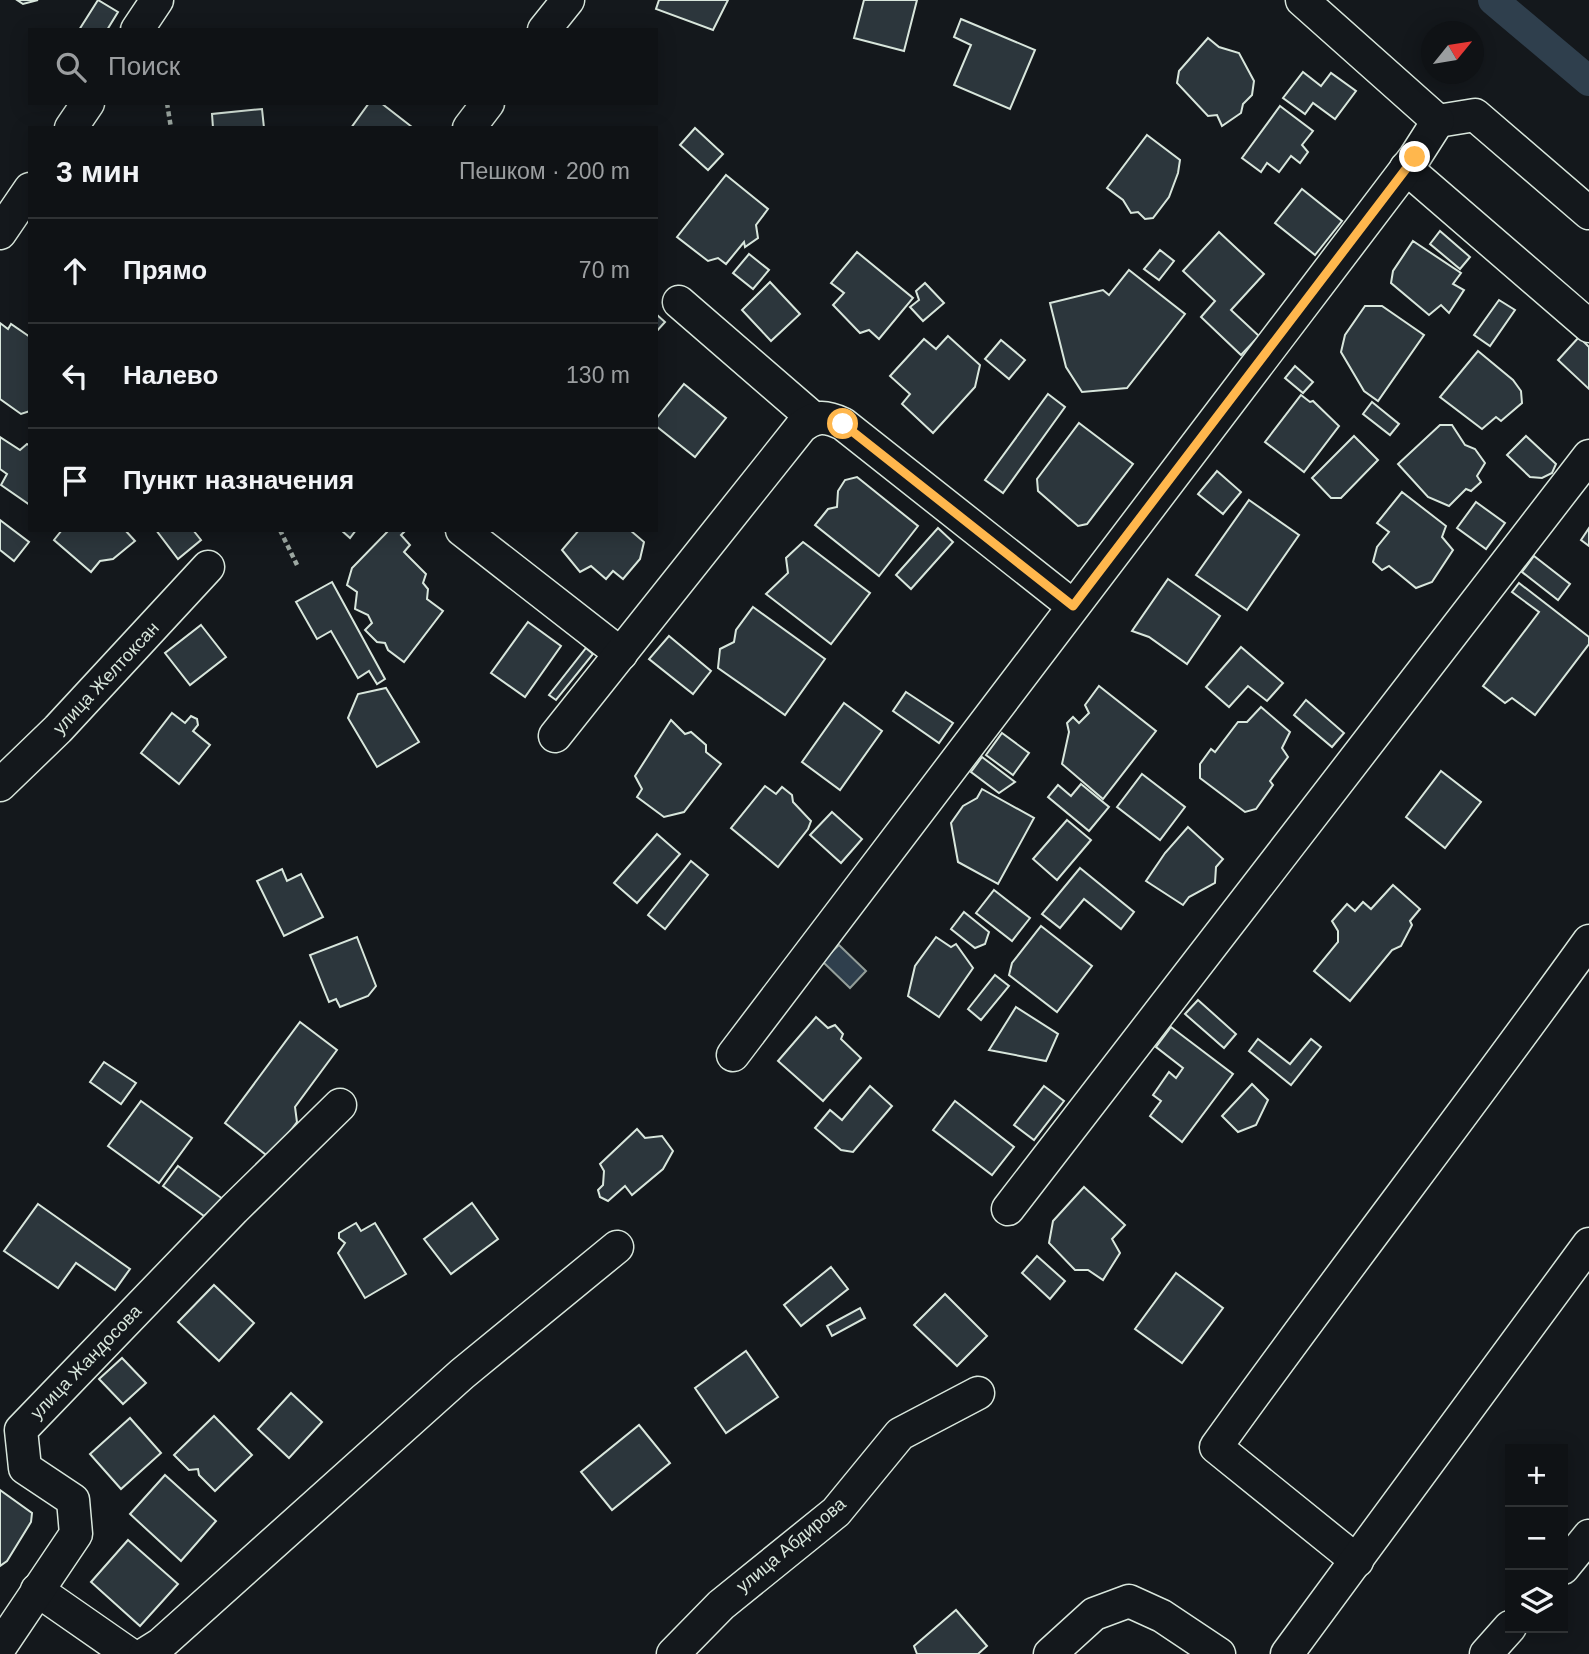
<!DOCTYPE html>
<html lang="ru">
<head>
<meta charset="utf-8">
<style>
	:root { --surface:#0f1215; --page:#181b1e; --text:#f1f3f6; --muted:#9b9ea0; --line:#2f3234 }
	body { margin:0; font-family:Arial,sans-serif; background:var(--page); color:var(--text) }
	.controls { position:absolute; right:21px; bottom:21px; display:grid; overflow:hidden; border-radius:0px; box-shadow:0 4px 18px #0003 }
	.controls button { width:63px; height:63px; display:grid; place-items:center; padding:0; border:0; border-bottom:2px solid var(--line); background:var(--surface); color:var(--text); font:35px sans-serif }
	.compass { position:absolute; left:1421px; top:21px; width:63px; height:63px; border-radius:50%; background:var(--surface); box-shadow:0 4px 18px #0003; rotate:60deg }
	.stop { position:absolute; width:21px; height:21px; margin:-16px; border:5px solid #ffb74d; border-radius:50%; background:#fff }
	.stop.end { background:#ffb74d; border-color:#fff; box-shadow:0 2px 7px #0008 }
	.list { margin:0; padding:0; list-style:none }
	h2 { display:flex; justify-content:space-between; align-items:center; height:91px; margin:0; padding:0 28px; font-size:30px }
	h2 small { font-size:23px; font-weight:400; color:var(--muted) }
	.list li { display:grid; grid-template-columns:46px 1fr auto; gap:21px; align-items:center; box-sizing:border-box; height:105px; padding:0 28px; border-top:2px solid var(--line) }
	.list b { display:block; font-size:26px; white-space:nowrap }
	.list em { font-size:23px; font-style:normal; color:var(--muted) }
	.icon { flex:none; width:38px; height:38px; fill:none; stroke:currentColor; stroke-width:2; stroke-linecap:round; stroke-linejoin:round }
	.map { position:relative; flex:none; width:1589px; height:1654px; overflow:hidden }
	.search { position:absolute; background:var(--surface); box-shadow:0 4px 18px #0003; left:28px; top:28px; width:630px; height:77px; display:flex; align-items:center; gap:18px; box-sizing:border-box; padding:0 24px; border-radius:0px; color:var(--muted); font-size:26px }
	.panel { position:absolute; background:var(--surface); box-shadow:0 4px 18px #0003; left:28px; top:126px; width:630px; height:406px; border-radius:0px }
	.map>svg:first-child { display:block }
</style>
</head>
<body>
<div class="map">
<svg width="1589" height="1654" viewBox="0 0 1589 1654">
	<rect width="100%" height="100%" fill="#14181c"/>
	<!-- water -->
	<path fill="#2f3f4d" stroke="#939e99" stroke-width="2" d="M839,945L866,971L850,988L822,961Z"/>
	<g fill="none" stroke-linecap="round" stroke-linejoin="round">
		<!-- canal -->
		<path stroke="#2f3f4d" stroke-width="30" d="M1493,0L1589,81"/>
	</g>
	<!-- building -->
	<g fill="#2c363c" stroke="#d8e6dc" stroke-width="2">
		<path d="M17,0H38L23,4Z"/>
		<path d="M98,0L118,12L107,30H79Z"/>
		<path d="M659,0H728L713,30L656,9Z"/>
		<path d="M864,0H917L904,51L854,38Z"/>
		<path d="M961,19L1035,50L1010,109L954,85L971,45L954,37Z"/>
		<path d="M1208,38L1219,47L1239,53L1254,81L1252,95L1243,104L1241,113L1222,126L1217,115L1208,116L1177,83L1179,71Z"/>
		<path d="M1303,72L1321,86L1331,73L1356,91L1335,119L1313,103L1305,114L1283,98Z"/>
		<path d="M369,103H381L412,127L351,128Z"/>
		<path d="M1280,106L1313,131L1302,145L1308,152L1300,163L1291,156L1279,172L1267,163L1261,172L1242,158Z"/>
		<path d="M262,109L264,128H213L212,114Z"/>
		<path d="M695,128L723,154L708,170L680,145Z"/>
		<path d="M1147,135L1180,160L1178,173L1169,197L1153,218L1145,219L1138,212L1131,213L1123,200L1107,188Z"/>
		<path d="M726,175L768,209L756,225L758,238L745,247L744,242L726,264L718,258L708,261L677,237Z"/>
		<path d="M1302,189L1342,221L1315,255L1275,223Z"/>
		<path d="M1440,231L1470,257L1460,269L1430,244Z"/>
		<path d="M1219,232L1264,274L1231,310L1259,336L1241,355L1201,317L1215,301L1183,271Z"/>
		<path d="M1413,241L1461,273L1453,284L1464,290L1449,313L1441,305L1429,315L1391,283L1393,271Z"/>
		<path d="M1160,250L1174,261L1159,280L1144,269Z"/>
		<path d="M857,252L913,298L879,339L869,330L860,333L833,305L844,293L831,283Z"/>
		<path d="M749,254L769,270L753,289L733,273Z"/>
		<path d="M1129,270L1185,314L1127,388L1082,392L1066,367L1050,303L1103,290L1109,295Z"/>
		<path d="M770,282L800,314L771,341L742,310Z"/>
		<path d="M925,283L944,303L923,321L910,307L919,300L916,291Z"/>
		<path d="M1499,300L1515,310L1490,346L1474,335Z"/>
		<path d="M1365,306H1382L1424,335L1378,401L1364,391L1341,352L1345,335Z"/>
		<path d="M656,314L665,322L656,332Z"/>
		<path d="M0,323L8,329L11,324L30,337V411L21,414L0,399Z"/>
		<path d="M948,336L980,365L975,387L933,433L902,404L910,394L890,376L924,339L936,349Z"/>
		<path d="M1579,337L1589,347V389L1558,360Z"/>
		<path d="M1001,340L1025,360L1009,379L985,359Z"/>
		<path d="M1478,351L1513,380L1521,391L1522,403L1501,421L1496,417L1482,429L1440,397Z"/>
		<path d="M1295,366L1313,382L1303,393L1285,378Z"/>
		<path d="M684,384L726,418L695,457L656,426V419Z"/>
		<path d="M1048,394L1065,407L1003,493L985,480Z"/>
		<path d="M1301,395L1310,402L1313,401L1339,426L1304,472L1265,442Z"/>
		<path d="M1372,402L1399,424L1390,435L1363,414Z"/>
		<path d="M1079,423L1133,464L1087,524L1078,526L1038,491L1037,479Z"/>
		<path d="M1440,425H1452L1465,445L1475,449L1485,463L1477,476L1481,482L1471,491L1466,489L1449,506L1428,497L1398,464Z"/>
		<path d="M1354,436L1378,460L1341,498H1331L1312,478Z"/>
		<path d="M1526,436L1556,464L1552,473L1542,478L1530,477L1507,455Z"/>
		<path d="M0,437L20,450L27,444L30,446V505L1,485L7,474L0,469Z"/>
		<path d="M1217,471L1241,492L1223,514L1198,494Z"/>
		<path d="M857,477L918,526L879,576L815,525L828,509L837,507L838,491L845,480Z"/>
		<path d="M1402,492L1446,526L1442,537L1453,550L1432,582L1416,588L1389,566L1382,570L1373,562L1377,547L1389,532L1377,523Z"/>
		<path d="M1249,500L1299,535L1247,610L1196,575Z"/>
		<path d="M1476,502L1505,523L1486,549L1457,528Z"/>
		<path d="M0,520L29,542L14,561L0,550Z"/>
		<path d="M938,528L953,542L911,589L896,575Z"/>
		<path d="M1589,528V546L1581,540Z"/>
		<path d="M62,530H125L135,541L113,559L100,561L91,572L54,540Z"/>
		<path d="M156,530H193L201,540L178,559Z"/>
		<path d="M341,530H356L350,538Z"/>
		<path d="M389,530L405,531L401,535L410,545L404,552L426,574L423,583L428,589L427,599L443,611L404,662L388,650L385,643L377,642L365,630L372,623L368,615L355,609L357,592L347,585L352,568Z"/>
		<path d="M579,530H630L644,542L640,559L623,579L613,571L606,579L591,566L580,572L562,550Z"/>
		<path d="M803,542L870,593L831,644L766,594L788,573L786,558Z"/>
		<path d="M1534,556L1570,584L1558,600L1522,572Z"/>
		<path d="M1168,579L1220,616L1187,664L1149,637L1132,631Z"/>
		<path d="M332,582L385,679L377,684L369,671L358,678L331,631L317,639L296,602Z"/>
		<path d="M1519,583L1589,637V644L1535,715L1512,698L1505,703L1483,686L1539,612L1512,592Z"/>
		<path d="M753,607L825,659L785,715L718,668L720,649L734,642L736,630Z"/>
		<path d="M528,622L561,646L525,697L491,673Z"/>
		<path d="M201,625L226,657L190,685L165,653Z"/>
		<path d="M669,636L711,671L693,694L649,659Z"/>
		<path d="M1241,647L1283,683L1267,701L1248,686L1229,707L1206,687Z"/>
		<path d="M586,648L593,654L556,700L549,695Z"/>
		<path d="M1099,686L1156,731L1103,799L1062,764L1069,732L1067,723L1073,717L1079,723L1089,713L1085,705Z"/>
		<path d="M386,688L419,742L377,767L348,718L358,694Z"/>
		<path d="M906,692L953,723L939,743L893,711Z"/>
		<path d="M1306,700L1344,733L1332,747L1294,715Z"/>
		<path d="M844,703L882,731L840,790L802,762Z"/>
		<path d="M1261,707L1290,732L1282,748L1288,757L1270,781L1273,785L1256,809L1245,812L1200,778V764L1211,749L1215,752L1238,722H1247Z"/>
		<path d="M172,713L185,723L191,716L197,719L198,725L193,731L210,745L179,784L141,753Z"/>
		<path d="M671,720L685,734L691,732L706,745V752L721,764L684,812L664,817L637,797L642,789L635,776Z"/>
		<path d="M1002,733L1029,753L1013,775L986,755Z"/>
		<path d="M982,757L1015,782L999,793L971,772Z"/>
		<path d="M1441,771L1481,802L1445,848L1406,817Z"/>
		<path d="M1142,774L1185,807L1160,840L1117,807Z"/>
		<path d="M1081,784L1109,807L1089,831L1048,797L1058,785L1071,796Z"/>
		<path d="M765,786L776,794L782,787L792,795L793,802L811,821L808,829L778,867L731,828Z"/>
		<path d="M982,789L1034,818L998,884L958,862L951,823L963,806L977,798Z"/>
		<path d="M832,812L862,839L841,863L810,835Z"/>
		<path d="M1067,820L1091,840L1057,880L1033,859Z"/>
		<path d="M1188,827L1223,859L1216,867L1215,883L1189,897L1183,905L1146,881L1165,853Z"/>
		<path d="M657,834L680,854L637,903L614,883Z"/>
		<path d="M691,861L708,875L665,929L648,915Z"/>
		<path d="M1080,868L1134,912L1121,929L1084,899L1060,928L1042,914Z"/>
		<path d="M282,869L287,881L301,874L323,917L284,936L257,881Z"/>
		<path d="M1393,885L1420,909L1410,921L1412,925L1401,946L1392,950L1350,1001L1314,971L1338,942V931L1332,921L1347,904L1355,911L1363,902L1371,909Z"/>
		<path d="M994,890L1030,918L1012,941L976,913Z"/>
		<path d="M964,912L989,932L985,944L975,948L951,929Z"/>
		<path d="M1041,926L1092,966L1057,1012L1009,975L1012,963Z"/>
		<path d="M357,937L376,986L368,996L340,1007L336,999L329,1002L310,955Z"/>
		<path d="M936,937L951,947L956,944L973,968L939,1017L908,996L915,966Z"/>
		<path d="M995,975L1009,986L981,1020L968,1009Z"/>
		<path d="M1198,1000L1236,1034L1224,1048L1185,1014Z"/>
		<path d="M1016,1007L1058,1034L1046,1061L989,1050Z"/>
		<path d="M816,1017L828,1028L835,1025L843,1034L841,1039L861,1058L823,1101L778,1061Z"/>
		<path d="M300,1022L337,1050L295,1107L297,1122L270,1158L225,1123Z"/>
		<path d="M1171,1027L1233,1074L1182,1142L1150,1116L1161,1101L1153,1095L1169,1072L1176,1078L1183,1068L1156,1047Z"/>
		<path d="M1258,1039L1290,1064L1311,1039L1321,1047L1291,1085L1249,1051Z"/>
		<path d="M104,1062L136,1083L121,1104L90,1082Z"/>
		<path d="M1252,1084L1268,1100L1256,1125L1238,1132L1222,1116Z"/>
		<path d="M870,1086L892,1106L853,1152L841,1150L815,1128L830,1110L842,1120Z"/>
		<path d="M1044,1086L1064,1101L1034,1140L1014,1125Z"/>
		<path d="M141,1101L192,1138L159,1183L108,1146Z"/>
		<path d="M955,1101L1014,1147L992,1175L933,1130Z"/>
		<path d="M637,1129L645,1138L662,1136L673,1151L663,1169L632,1195L625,1186L608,1201L600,1197L598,1190L603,1185L604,1171L600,1164Z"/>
		<path d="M178,1166L224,1200L204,1216L163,1186Z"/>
		<path d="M1084,1187L1125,1225L1112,1239L1120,1253L1103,1280L1088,1270H1075L1049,1243L1053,1221Z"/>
		<path d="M472,1203L498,1239L451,1274L424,1239Z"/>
		<path d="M38,1204L130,1269L115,1290L76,1263L58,1288L4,1251Z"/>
		<path d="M356,1223L361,1231L375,1223L406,1274L365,1298L338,1253L345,1243L339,1238V1233Z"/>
		<path d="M1037,1256L1065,1281L1050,1299L1022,1273Z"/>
		<path d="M831,1267L848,1289L801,1326L784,1305Z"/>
		<path d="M1176,1273L1223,1308L1182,1363L1135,1329Z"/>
		<path d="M214,1285L254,1323L219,1361L178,1322Z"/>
		<path d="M945,1294L987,1336L957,1366L914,1325Z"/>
		<path d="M860,1308L865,1318L832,1336L827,1326Z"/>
		<path d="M746,1351L778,1397L726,1433L695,1388Z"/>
		<path d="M122,1358L146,1383L123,1404L99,1379Z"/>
		<path d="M291,1393L322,1422L289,1458L258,1429Z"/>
		<path d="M214,1416L252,1455L215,1491L199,1475L198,1469L189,1470L174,1455Z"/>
		<path d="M130,1418L161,1453L121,1489L90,1454Z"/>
		<path d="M639,1425L670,1463L612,1510L581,1472Z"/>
		<path d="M165,1475L216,1521L181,1561L130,1514Z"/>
		<path d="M0,1490L32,1513L31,1522L7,1561L0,1566Z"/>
		<path d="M128,1540L178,1584L140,1626L91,1582Z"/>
		<path d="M956,1610L987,1646L978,1654H917L914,1646Z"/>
	</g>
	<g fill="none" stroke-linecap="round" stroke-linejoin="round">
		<defs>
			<g id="minor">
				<path d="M137,30L157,0"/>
				<path d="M544,30L568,0"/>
				<path d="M1438,121L1475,115L1589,213"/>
				<path d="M71,128L88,103"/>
				<path d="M469,128L488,103"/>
				<path d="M1406,168L1589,326"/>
				<path d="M0,233L30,189"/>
				<path d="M679,302L813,418"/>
				<path d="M462,530L621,654"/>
				<path d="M555,736L801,427C816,415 826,416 843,424L1073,606"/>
				<path d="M0,785L58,729L208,567"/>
				<path d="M733,1055L1415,157L1438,121L1302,0"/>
				<path d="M1008,1209L1589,456"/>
				<path d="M1357,1561L1216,1447C1338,1277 1467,1111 1589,941"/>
				<path d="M1563,1568L1589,1536"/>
				<path d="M37,1590L129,1654"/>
				<path d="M0,1647L76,1534L73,1500L25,1468L21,1430L234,1209L340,1105"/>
				<path d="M145,1654L161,1644L462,1374L617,1247"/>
				<path d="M673,1654L721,1605L836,1512L900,1434L978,1393"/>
				<path d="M1050,1654L1094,1614L1129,1601L1162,1616L1219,1654"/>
				<path d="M1287,1654L1589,1244"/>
				<path d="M1486,1654L1510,1627"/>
			</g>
		</defs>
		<!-- minor casing -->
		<use href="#minor" stroke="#d8e6dc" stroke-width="35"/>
		<!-- path -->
		<g stroke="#9da8a2" stroke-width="4.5" stroke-dasharray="5 3.5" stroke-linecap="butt">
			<path d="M167,103L171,128"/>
			<path d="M280,530L297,565"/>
		</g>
		<!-- minor -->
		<use href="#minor" stroke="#14181c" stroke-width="32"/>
	</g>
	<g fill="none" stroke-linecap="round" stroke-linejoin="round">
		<!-- route -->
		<path stroke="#ffb74d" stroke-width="9" d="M843,424L1073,606L1415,157"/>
	</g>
	<g text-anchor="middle" stroke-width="5" stroke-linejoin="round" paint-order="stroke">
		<!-- street labels -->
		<g font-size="18" fill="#d8e6dc" stroke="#14181c">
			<text transform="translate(106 678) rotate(-47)" y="6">улица Желтоксан</text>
			<text transform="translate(86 1362) rotate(-46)" y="6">улица Жандосова</text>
			<text transform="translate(791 1545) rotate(-40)" y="6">улица Абдирова</text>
		</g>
	</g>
</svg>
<div class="controls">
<button>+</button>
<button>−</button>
<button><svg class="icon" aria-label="layers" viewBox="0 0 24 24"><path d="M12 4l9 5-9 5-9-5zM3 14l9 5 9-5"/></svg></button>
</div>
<svg class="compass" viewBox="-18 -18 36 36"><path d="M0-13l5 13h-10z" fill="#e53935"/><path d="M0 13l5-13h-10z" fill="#9b9ea0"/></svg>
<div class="stop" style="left:843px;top:424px"></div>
<div class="stop end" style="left:1415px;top:157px"></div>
<div class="search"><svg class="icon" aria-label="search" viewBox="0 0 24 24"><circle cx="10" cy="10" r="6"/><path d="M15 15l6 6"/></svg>Поиск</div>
<section class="panel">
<h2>3 мин<small>Пешком · 200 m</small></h2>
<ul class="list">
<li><svg class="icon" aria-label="ahead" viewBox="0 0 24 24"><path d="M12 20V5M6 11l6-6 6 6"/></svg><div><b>Прямо</b></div><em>70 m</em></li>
<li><svg class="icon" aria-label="left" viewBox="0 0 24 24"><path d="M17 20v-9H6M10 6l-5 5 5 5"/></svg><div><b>Налево</b></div><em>130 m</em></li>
<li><svg class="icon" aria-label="arrive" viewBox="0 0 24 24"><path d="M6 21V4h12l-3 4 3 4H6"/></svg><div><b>Пункт назначения</b></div></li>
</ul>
</section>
</div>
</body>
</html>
